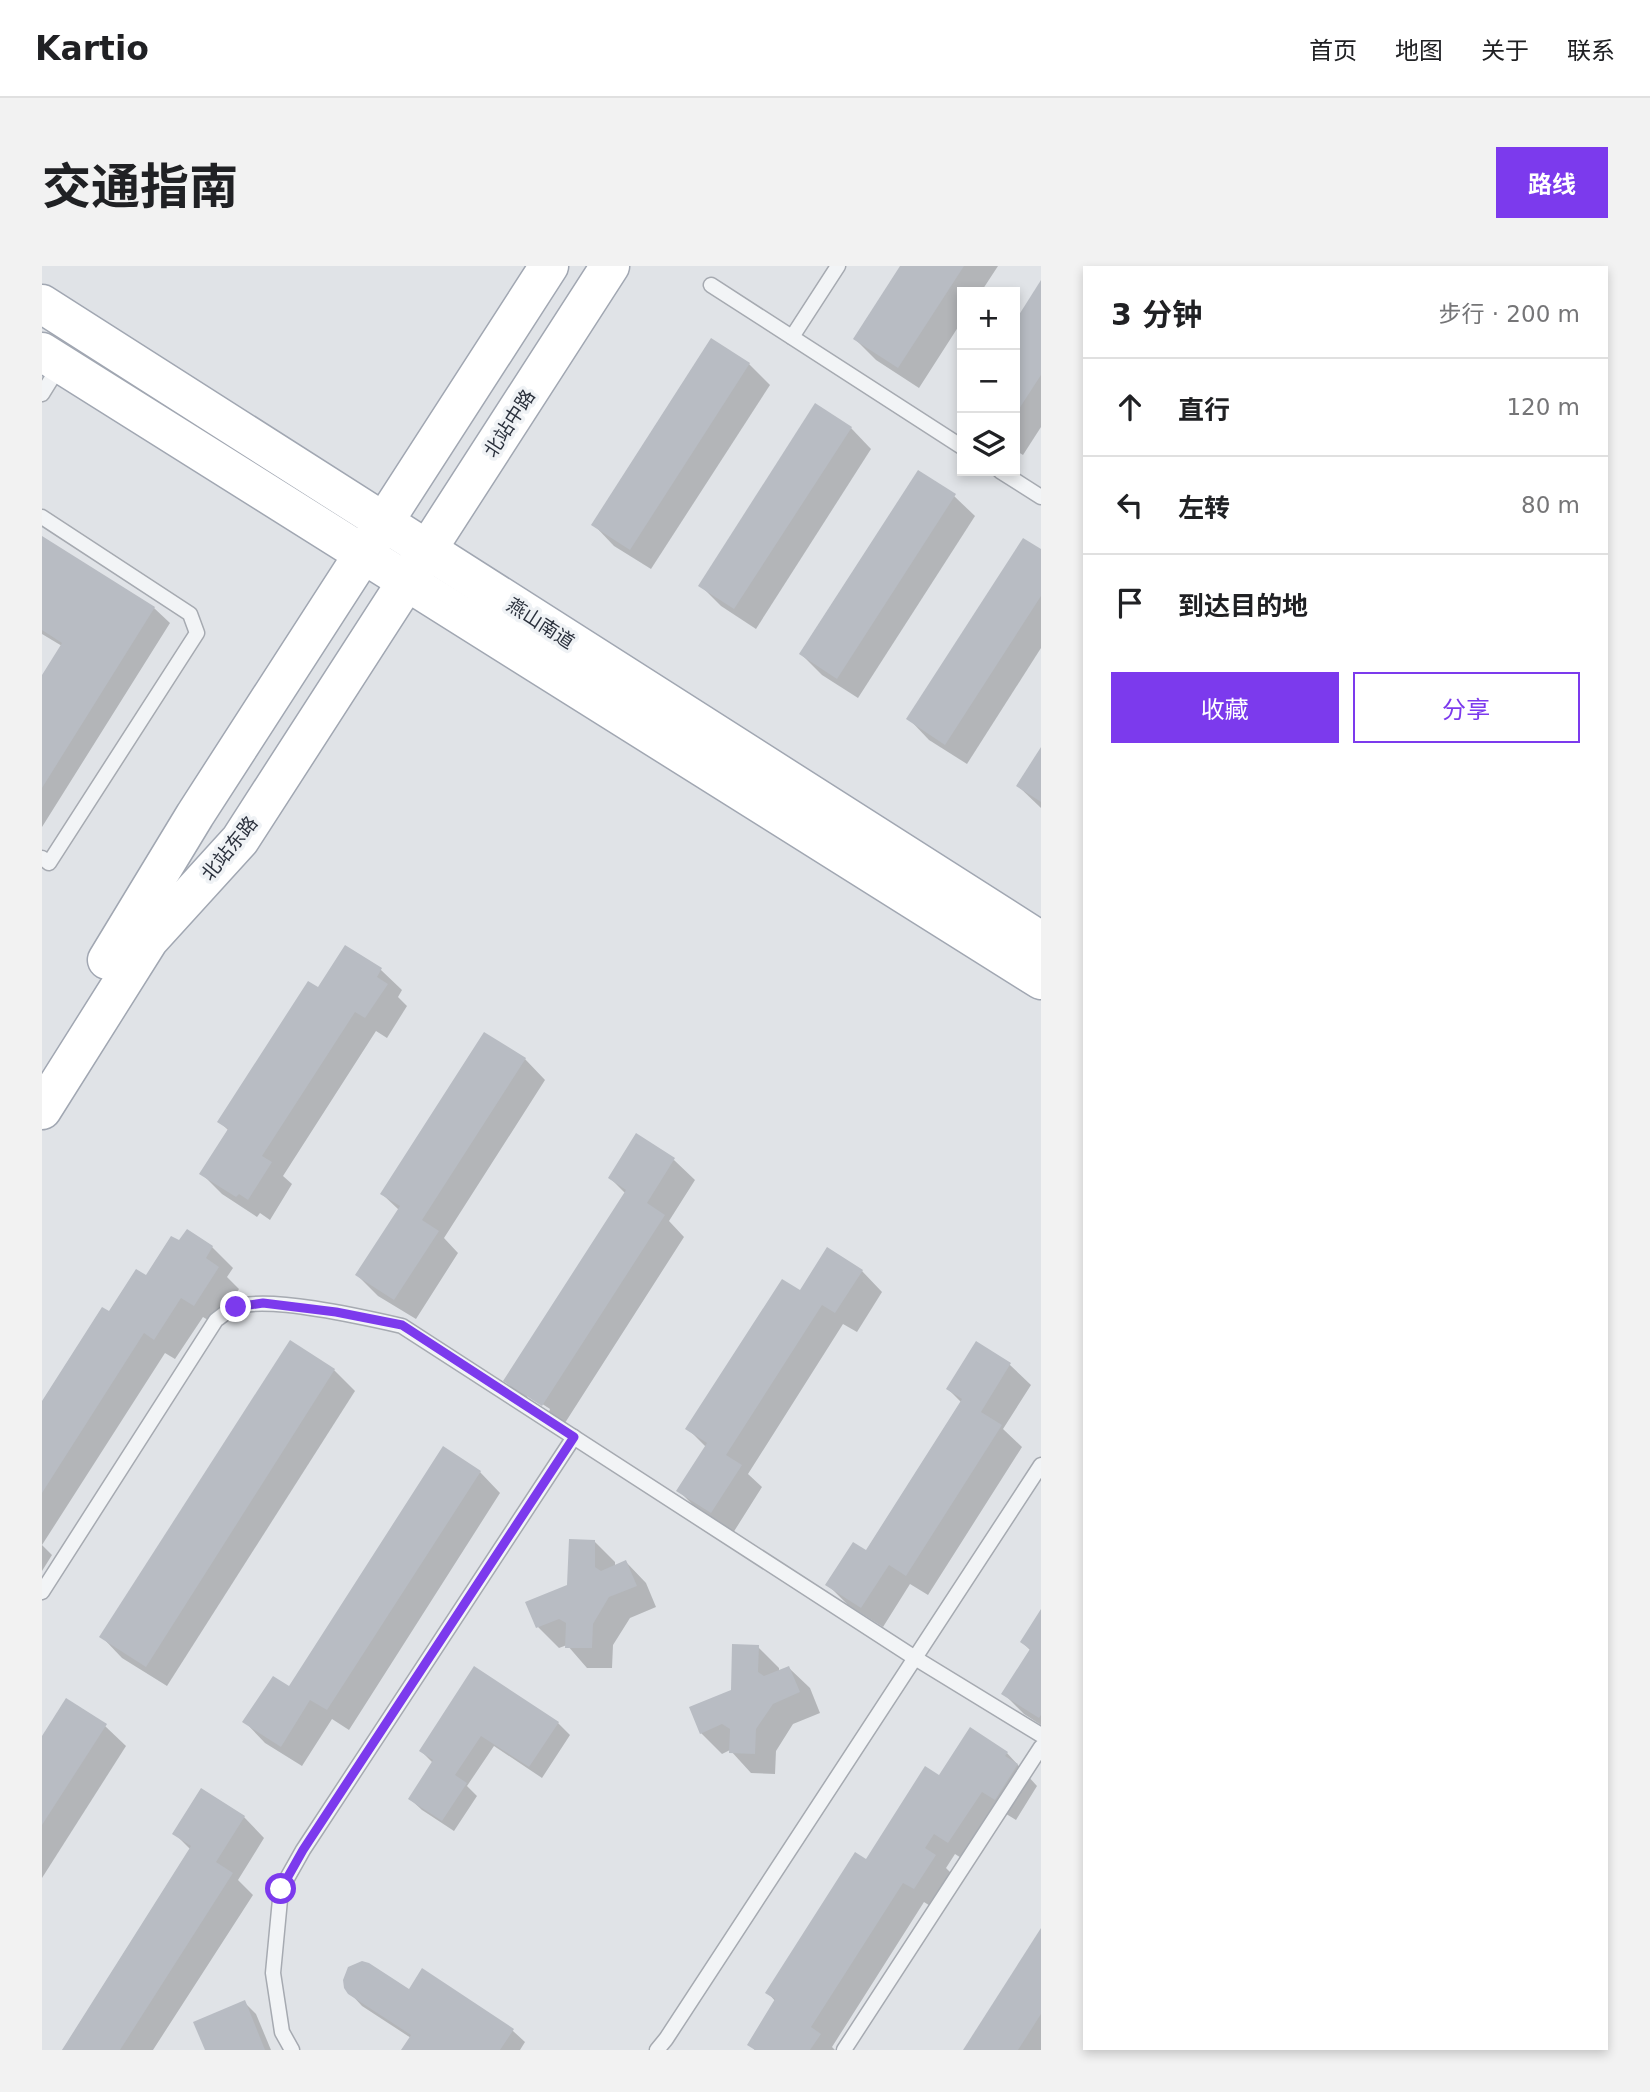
<!DOCTYPE html>
<html lang="zh">
<head>
<meta charset="utf-8">
<style>
	:root { --surface:#fff; --page:#f2f2f2; --text:#202124; --muted:#757577; --line:#e0e0e0; --accent:#7c3aed }
	body { margin:0; font-family:"DejaVu Sans","Noto Sans SC",sans-serif; background:var(--page); color:var(--text) }
	.controls { position:absolute; right:21px; top:21px; display:grid; overflow:hidden; border-radius:0px; box-shadow:0 4px 10px #0003 }
	.controls button { width:63px; height:63px; display:grid; place-items:center; padding:0; border:0; border-bottom:2px solid var(--line); background:var(--surface); color:var(--text); font:35px sans-serif }
	.stop { position:absolute; width:21px; height:21px; margin:-16px; border:5px solid #7c3aed; border-radius:50%; background:#fff }
	.stop.end { background:#7c3aed; border-color:#fff; box-shadow:0 2px 7px #0008 }
	.list { margin:0; padding:0; list-style:none }
	h2 { display:flex; justify-content:space-between; align-items:center; height:91px; margin:0; padding:0 28px; font-size:30px }
	h2 small { font-size:23px; font-weight:400; color:var(--muted) }
	.list li { display:grid; grid-template-columns:46px 1fr auto; gap:21px; align-items:center; box-sizing:border-box; height:98px; padding:0 28px; border-top:2px solid var(--line) }
	.list b { display:block; font-size:26px; white-space:nowrap }
	.list em { font-size:23px; font-style:normal; color:var(--muted) }
	.actions { display:flex; gap:14px; padding:21px 28px }
	.actions a { flex:1; padding:16px 0; border:2px solid var(--accent); border-radius:0px; text-align:center; font-size:24px; color:var(--accent) }
	.actions .main { background:var(--accent); color:#fff }
	.icon { flex:none; width:38px; height:38px; fill:none; stroke:currentColor; stroke-width:2; stroke-linecap:round; stroke-linejoin:round }
	.map { position:relative; flex:none; width:999px; height:1784px; overflow:hidden; border-radius:0px }
	header { display:flex; align-items:center; gap:42px; box-sizing:border-box; height:98px; padding:0 35px; background:var(--surface); border-bottom:2px solid var(--line) }
	header strong { font-size:33px }
	nav { display:flex; gap:38px; margin-inline-start:auto; font-size:24px }
	.intro { display:flex; align-items:center; justify-content:space-between; box-sizing:border-box; height:168px; padding:0 42px }
	h1 { margin:0; font-size:49px }
	.button { padding:18px 32px; border-radius:0px; background:var(--accent); color:#fff; font-size:24px; font-weight:700 }
	main { display:flex; gap:42px; padding:0 42px }
	aside { flex:1; background:var(--surface); border-radius:0px; box-shadow:0 4px 10px #0003 }
	.map>svg:first-child { display:block }
</style>
</head>
<body>
<header>
<strong>Kartio</strong>
<nav><a>首页</a><a>地图</a><a>关于</a><a>联系</a></nav>
</header>
<div class="intro"><h1>交通指南</h1><a class="button">路线</a></div>
<main>
<div class="map">
<svg width="999" height="1784" viewBox="0 0 999 1784">
	<rect width="100%" height="100%" fill="#e0e3e7"/>
	<!-- shadow -->
	<g fill="#0003" fill-rule="evenodd">
		<path d="M860,0H956L939,26H920V55L877,122L834,94L813,73Z"/>
		<path d="M999,17V161L981,189L973,184V58Z"/>
		<path d="M670,75L707,98L728,119L609,303L572,280L552,259Z"/>
		<path d="M809,162L829,183L714,363L679,340L658,319Z"/>
		<path d="M912,230L933,250L816,432L780,409L759,388Z"/>
		<path d="M0,272L112,342L128,357L0,561V412L20,380L0,368Z"/>
		<path d="M999,285V382L925,498L887,474L867,453Z"/>
		<path d="M999,484V542L976,520Z"/>
		<path d="M304,681L339,704L360,724L356,731L365,740L345,772L334,765L241,910L250,918L228,954L218,947L215,951L180,928L159,907L186,864L178,856L276,724Z"/>
		<path d="M483,793L503,814L402,972L416,987L374,1053L336,1030L315,1009L357,944L340,928Z"/>
		<path d="M632,894L653,914L627,955L642,971L521,1160L484,1136L463,1115L583,927L568,912ZM485,1128L508,1143L507,1146L485,1133Z"/>
		<path d="M137,977L170,981L191,1002L185,1011L197,1023L174,1059L161,1051L133,1093L123,1087L0,1279L10,1289L0,1305V1138L68,1048Z"/>
		<path d="M820,1005L840,1026L815,1066L801,1058L706,1208L720,1221L691,1267L657,1245L636,1224L664,1181L646,1163L758,1026Z"/>
		<path d="M248,1076L292,1104L313,1125L125,1420L80,1392L60,1371Z"/>
		<path d="M934,1077L968,1099L989,1119L961,1163L980,1181L886,1329L868,1318L841,1361L806,1339L786,1319L825,1287L920,1137L906,1123Z"/>
		<path d="M438,1206L458,1227L307,1464L290,1453L260,1500L223,1477L203,1456L248,1422Z"/>
		<path d="M552,1275L573,1296V1300L584,1296L604,1317L614,1341L588,1352L571,1379L570,1402H545L525,1379L517,1382L496,1361L527,1320Z"/>
		<path d="M999,1346V1459L982,1448L962,1428L989,1385L980,1376Z"/>
		<path d="M716,1381L737,1402V1406L747,1402L768,1422L778,1447L751,1458L734,1485L733,1508L709,1507L688,1484L680,1488L659,1467L690,1425Z"/>
		<path d="M433,1402L516,1457L528,1469L500,1512L452,1480L425,1520L435,1530L412,1565L380,1544L368,1533L391,1497L379,1485Z"/>
		<path d="M63,1460L84,1480L0,1612V1473Z"/>
		<path d="M965,1487L995,1520L974,1554L961,1546L927,1597L913,1588L904,1602L913,1611L893,1643L882,1636L790,1781L793,1784H713L707,1778L734,1736L726,1727L824,1595L898,1512Z"/>
		<path d="M202,1551L222,1572L196,1614L211,1629L111,1784H22L149,1584L132,1567Z"/>
		<path d="M999,1665V1784H923Z"/>
		<path d="M380,1705L471,1765L483,1776L478,1784H361L369,1772L320,1740L308,1727L367,1726Z"/>
		<path d="M202,1736L214,1748L229,1784H165Z"/>
	</g>
	<!-- building -->
	<g fill="#b8bcc3">
		<path d="M858,0H922L856,102L811,73Z"/>
		<path d="M999,14V109L973,149V55Z"/>
		<path d="M669,72L708,97L588,284L549,259Z"/>
		<path d="M773,137L810,161L692,343L656,320Z"/>
		<path d="M876,204L914,228L795,413L757,388Z"/>
		<path d="M0,270L113,341L0,522V409L20,377L0,364Z"/>
		<path d="M981,272L999,283V330L903,479L864,453Z"/>
		<path d="M999,481V536L974,520Z"/>
		<path d="M303,679L340,702L335,711L346,718L323,752L313,746L220,890L230,896L206,934L197,928L194,931L157,908L186,863L175,856L266,715L276,721Z"/>
		<path d="M442,766L484,792L380,954L397,965L352,1034L313,1009L358,940L338,928Z"/>
		<path d="M594,867L633,892L605,937L623,949L500,1140L461,1115L584,924L566,912Z"/>
		<path d="M145,963L171,980L164,992L177,1001L152,1040L139,1032L112,1074L102,1067L0,1227V1135L60,1041L67,1045L94,1003L104,1009L129,970L137,974Z"/>
		<path d="M785,981L821,1004L793,1047L780,1039L684,1189L700,1199L669,1247L634,1225L665,1177L643,1163L740,1013L758,1024Z"/>
		<path d="M248,1074L293,1103L104,1401L57,1371Z"/>
		<path d="M934,1075L969,1097L939,1146L960,1159L864,1310L847,1299L819,1342L783,1319L811,1276L824,1284L920,1133L904,1123Z"/>
		<path d="M401,1180L439,1205L285,1444L268,1434L239,1481L200,1456L231,1410L247,1420Z"/>
		<path d="M527,1273L553,1274V1301L559,1305L584,1294L595,1320L567,1331L551,1358L550,1382H523L524,1357L517,1353L494,1362L483,1336L525,1319Z"/>
		<path d="M999,1343V1449L997,1452L959,1428L988,1383L978,1376Z"/>
		<path d="M690,1378L717,1379L716,1406L722,1410L747,1400L758,1426L731,1438L714,1463L713,1488L687,1487L688,1463L680,1458L658,1468L647,1441L689,1424Z"/>
		<path d="M432,1400L517,1456L487,1501L439,1470L413,1509L425,1517L400,1555L366,1533L391,1494L377,1485Z"/>
		<path d="M24,1432L65,1458L0,1559V1470Z"/>
		<path d="M928,1461L966,1486L963,1490L976,1498L953,1534L940,1526L906,1577L892,1568L883,1582L894,1589L872,1623L861,1617L769,1761L779,1768L768,1784H713L705,1779L733,1733L723,1727L813,1586L824,1593L883,1500L897,1509Z"/>
		<path d="M159,1522L203,1550L174,1596L191,1607L78,1784H20L149,1580L130,1568Z"/>
		<path d="M999,1662V1748L976,1784H921Z"/>
		<path d="M320,1695L327,1697L367,1723L380,1702L472,1763L458,1784H359L369,1769L306,1728L302,1722L301,1714L306,1701Z"/>
		<path d="M203,1734L223,1784H163L151,1756Z"/>
	</g>
	<g fill="none" stroke-linecap="round" stroke-linejoin="round">
		<defs>
			<g id="lane">
				<path d="M669,19L920,181"/>
				<path d="M750,71L796,0"/>
				<path d="M0,128L18,99"/>
				<path d="M958,205L999,231"/>
				<path d="M0,251L148,348L155,367L7,597L0,592"/>
				<path d="M0,1326L174,1054C180,1050 186,1044 192,1042C222,1028 325,1052 360,1060L873,1392L999,1469"/>
				<path d="M250,1784L240,1766L231,1707L239,1623L261,1584L532,1171"/>
				<path d="M615,1784L624,1773L999,1199"/>
				<path d="M802,1784L999,1481"/>
			</g>
			<g id="primary">
				<path d="M0,38L999,675"/>
				<path d="M0,86L999,714"/>
				<path d="M65,694L153,549L507,0"/>
				<path d="M0,844L107,674L198,574L568,0"/>
			</g>
		</defs>
		<!-- lane casing -->
		<use href="#lane" stroke="#a6aab1" stroke-width="17"/>
		<!-- primary casing -->
		<use href="#primary" stroke="#a1a7b2" stroke-width="41"/>
		<!-- lane -->
		<use href="#lane" stroke="#f2f4f6" stroke-width="14"/>
		<!-- primary -->
		<use href="#primary" stroke="#fff" stroke-width="38"/>
	</g>
	<g fill="none" stroke-linecap="round" stroke-linejoin="round">
		<!-- route -->
		<path stroke="#7c3aed" stroke-width="9" d="M194,1041L221,1037L294,1046L360,1059L532,1171L261,1584L239,1623"/>
	</g>
	<g text-anchor="middle" stroke-width="7" stroke-linejoin="round" paint-order="stroke">
		<!-- street labels -->
		<g font-size="19" fill="#2b313d" stroke="#eff2f5">
			<text transform="translate(467 157) rotate(-57)" y="7">北站中路</text>
			<text transform="translate(499 357) rotate(33)" y="7">燕山南道</text>
			<text transform="translate(187 582) rotate(-51)" y="7">北站东路</text>
		</g>
	</g>
</svg>
<div class="controls">
<button>+</button>
<button>−</button>
<button><svg class="icon" aria-label="layers" viewBox="0 0 24 24"><path d="M12 4l9 5-9 5-9-5zM3 14l9 5 9-5"/></svg></button>
</div>
<div class="stop" style="left:239px;top:1623px"></div>
<div class="stop end" style="left:194px;top:1041px"></div>
</div>
<aside>
<h2>3 分钟<small>步行 · 200 m</small></h2>
<ul class="list">
<li><svg class="icon" aria-label="ahead" viewBox="0 0 24 24"><path d="M12 20V5M6 11l6-6 6 6"/></svg><div><b>直行</b></div><em>120 m</em></li>
<li><svg class="icon" aria-label="left" viewBox="0 0 24 24"><path d="M17 20v-9H6M10 6l-5 5 5 5"/></svg><div><b>左转</b></div><em>80 m</em></li>
<li><svg class="icon" aria-label="arrive" viewBox="0 0 24 24"><path d="M6 21V4h12l-3 4 3 4H6"/></svg><div><b>到达目的地</b></div></li>
</ul>
<div class="actions"><a class="main">收藏</a><a>分享</a></div>
</aside>
</main>
</body>
</html>
